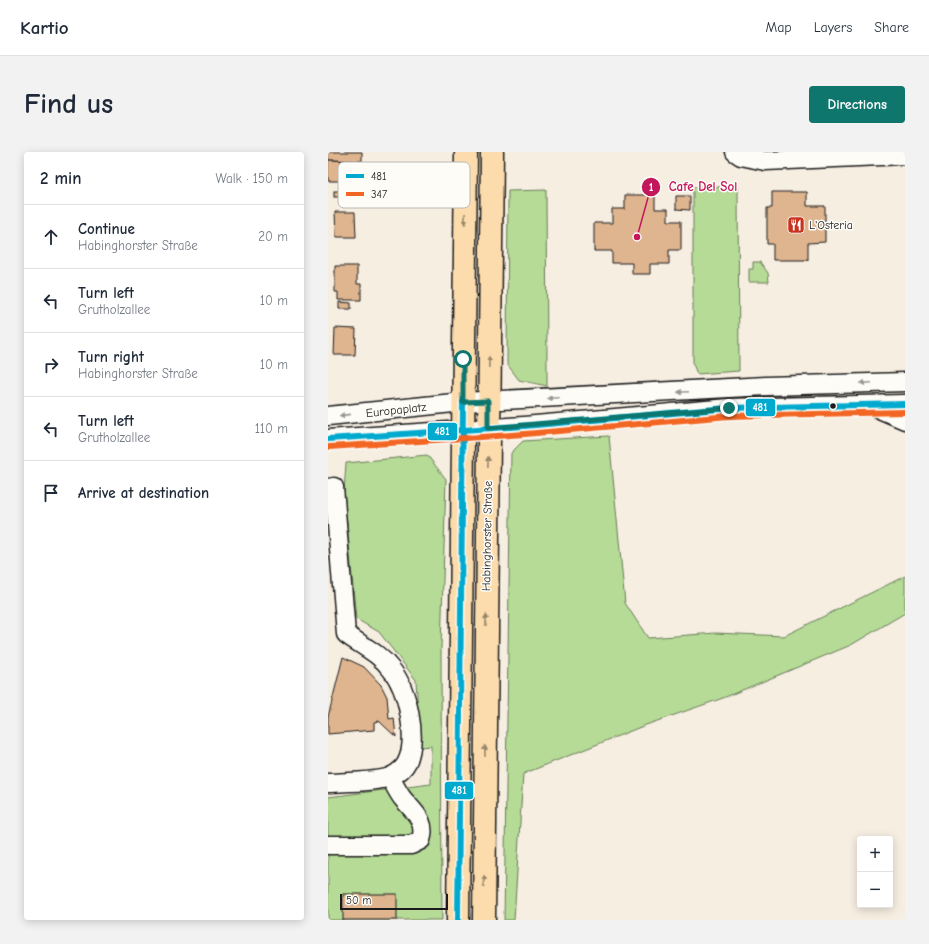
<!DOCTYPE html>
<html lang="en">
<head>
<meta charset="utf-8">
<style>
	:root { --surface:#fff; --page:#f2f2f3; --text:#1f2937; --muted:#747a83; --line:#e0e1e3; --accent:#0f766e }
	body { margin:0; font-family:"Comic Neue",sans-serif; background:var(--page); color:var(--text) }
	.controls { position:absolute; right:12px; bottom:12px; display:grid; overflow:hidden; border-radius:4px; box-shadow:0 2px 10px #0003 }
	.controls button { width:36px; height:36px; display:grid; place-items:center; padding:0; border:0; border-bottom:1px solid var(--line); background:var(--surface); color:var(--text); font:20px sans-serif }
	.scale { position:absolute; left:12px; bottom:10px; width:108px; box-sizing:border-box; padding-left:4px; border:2px solid #1c1c1c; border-top:0; font-size:11px; line-height:14px; white-space:nowrap; color:#1c1c1c; -webkit-text-stroke:3px #fdfcf7; paint-order:stroke }
	.stop { position:absolute; width:12px; height:12px; margin:-9px; border:3px solid #0f766e; border-radius:50%; background:#fff }
	.stop.end { background:#0f766e; border-color:#fff; box-shadow:0 1px 4px #0008 }
	.list { margin:0; padding:0; list-style:none }
	h2 { display:flex; justify-content:space-between; align-items:center; height:52px; margin:0; padding:0 16px; font-size:17px }
	h2 small { font-size:13px; font-weight:400; color:var(--muted) }
	.list li { display:grid; grid-template-columns:26px 1fr auto; gap:12px; align-items:center; box-sizing:border-box; height:64px; padding:0 16px; border-top:1px solid var(--line) }
	.list b { display:block; font-size:15px; white-space:nowrap }
	.list p { margin:0; font-size:13px; white-space:nowrap; color:var(--muted) }
	.list em { font-size:13px; font-style:normal; color:var(--muted) }
	.icon { flex:none; width:22px; height:22px; fill:none; stroke:currentColor; stroke-width:2; stroke-linecap:round; stroke-linejoin:round }
	.map { position:relative; flex:none; width:577px; height:768px; overflow:hidden; border-radius:4px }
	header { display:flex; align-items:center; gap:24px; box-sizing:border-box; height:56px; padding:0 20px; background:var(--surface); border-bottom:1px solid var(--line) }
	header strong { font-size:19px }
	nav { display:flex; gap:22px; margin-inline-start:auto; font-size:14px }
	.intro { display:flex; align-items:center; justify-content:space-between; box-sizing:border-box; height:96px; padding:0 24px }
	h1 { margin:0; font-size:28px }
	.button { padding:10px 18px; border-radius:4px; background:var(--accent); color:#fff; font-size:14px; font-weight:700 }
	main { display:flex; gap:24px; padding:0 24px }
	aside { flex:1; background:var(--surface); border-radius:4px; box-shadow:0 2px 10px #0003 }
	.map>svg:first-child { display:block }
</style>
</head>
<body>
<header>
<strong>Kartio</strong>
<nav><a>Map</a><a>Layers</a><a>Share</a></nav>
</header>
<div class="intro"><h1>Find us</h1><a class="button">Directions</a></div>
<main>
<aside>
<h2>2 min<small>Walk · 150 m</small></h2>
<ul class="list">
<li><svg class="icon" aria-label="ahead" viewBox="0 0 24 24"><path d="M12 20V5M6 11l6-6 6 6"/></svg><div><b>Continue</b><p>Habinghorster Straße</p></div><em>20 m</em></li>
<li><svg class="icon" aria-label="left" viewBox="0 0 24 24"><path d="M17 20v-9H6M10 6l-5 5 5 5"/></svg><div><b>Turn left</b><p>Grutholzallee</p></div><em>10 m</em></li>
<li><svg class="icon" aria-label="right" viewBox="0 0 24 24"><path d="M7 20v-9h11M14 6l5 5-5 5"/></svg><div><b>Turn right</b><p>Habinghorster Straße</p></div><em>10 m</em></li>
<li><svg class="icon" aria-label="left" viewBox="0 0 24 24"><path d="M17 20v-9H6M10 6l-5 5 5 5"/></svg><div><b>Turn left</b><p>Grutholzallee</p></div><em>110 m</em></li>
<li><svg class="icon" aria-label="arrive" viewBox="0 0 24 24"><path d="M6 21V4h12l-3 4 3 4H6"/></svg><div><b>Arrive at destination</b></div></li>
</ul>
</aside>
<div class="map">
<svg width="577" height="768" viewBox="0 0 577 768">
	<rect width="100%" height="100%" fill="#f7eee2"/>
	<filter id="ink" filterUnits="userSpaceOnUse"><feTurbulence type="fractalNoise" baseFrequency=".025" numOctaves="2"/><feDisplacementMap in="SourceGraphic" scale="8" xChannelSelector="R" yChannelSelector="G"/><feConvolveMatrix kernelMatrix="1 2 1 2 8 2 1 2 1" color-interpolation-filters="sRGB"/></filter>
	<g filter="url(#ink)">
		<!-- green -->
		<g fill="#b5db96" stroke="#687c59">
			<path d="M365,35H410L411,219L369,222L365,212Z"/>
			<path d="M218,38L219,214V234L191,228L179,212L180,39Z"/>
			<path d="M425,110H432L440,121L441,130H421V117H425Z"/>
			<path d="M281,284L297,451L320,486L388,481L456,484L577,424V461L523,493L395,546L315,574L195,622L186,768H176L183,301L195,289Z"/>
			<path d="M99,303L118,327L113,497L114,768H0V645L103,632V594L92,595L88,528L51,480L28,467L16,339L18,311Z"/>
		</g>
		<!-- building -->
		<g fill="#dfb58f" stroke="#1c1c1c">
			<path d="M0,0H34V9L0,8Z"/>
			<path d="M0,8L26,9V21L19,20V29H0Z"/>
			<rect x="6" y="39" width="13" height="6"/>
			<path d="M444,40H479V54H497V90L480,91V108H445V92H439V56H444Z"/>
			<path d="M297,43H327V57H340V69H353V98H341V112H322V122H304V111H284V99H266V71H284V57H297Z"/>
			<path d="M348,44H362V58L348,57Z"/>
			<path d="M7,60H27L28,85H8Z"/>
			<path d="M7,114H29V132H33V148H10V140H7Z"/>
			<path d="M11,150L23,151V157H11Z"/>
			<path d="M7,176L28,177L27,203H6Z"/>
			<path d="M15,505L36,515L53,533L59,545L61,567L66,566L68,585L51,569L46,570V578L0,582V565Z"/>
			<rect x="15" y="742" width="54" height="26"/>
		</g>
		<g fill="none" stroke-linecap="round" stroke-linejoin="round">
			<defs>
				<g id="minor">
					<path d="M407,0L413,4L437,9L577,3"/>
					<path d="M549,256L577,268"/>
					<path d="M0,264L135,250L438,234L577,230"/>
					<path d="M0,287L196,274L401,256L577,252"/>
					<path d="M0,336L6,335L18,482C34,494 51,501 63,517C80,538 90,586 79,610C76,616 70,621 64,624C54,630 13,630 0,631"/>
					<path d="M0,693H83L93,688C99,669 86,660 75,647C70,641 66,632 62,625"/>
				</g>
				<g id="major">
					<path d="M130,768L138,0"/>
					<path d="M156,768L164,0"/>
				</g>
			</defs>
			<!-- minor casing -->
			<use href="#minor" stroke="#1c1c1c" stroke-width="21"/>
			<!-- major casing -->
			<use href="#major" stroke="#1c1c1c" stroke-width="25"/>
			<!-- minor -->
			<use href="#minor" stroke="#fdfcf7" stroke-width="18"/>
			<!-- major -->
			<use href="#major" stroke="#fcdcac" stroke-width="22"/>
			<defs>
				<g id="bus-1">
					<path d="M0,287L196,274L401,256L577,252"/>
					<path d="M130,768L135,250"/>
				</g>
				<path id="bus-2" d="M1,295L197,282L401,264L577,260"/>
			</defs>
			<!-- bus-1 casing -->
			<use href="#bus-1" stroke="#fdfcf7" stroke-width="9"/>
			<!-- bus-2 casing -->
			<use href="#bus-2" stroke="#fdfcf7" stroke-width="9"/>
			<!-- bus-1 -->
			<use href="#bus-1" stroke="#00a9ce" stroke-width="6"/>
			<!-- bus-2 -->
			<use href="#bus-2" stroke="#f26522" stroke-width="6"/>
		</g>
		<!-- one-way arrows -->
		<defs><path id="oneway-solid" d="M-6-.8H1V-3.2L6.5 0L1 3.2V.8H-6Z"/></defs>
		<g fill="#97866b">
			<use href="#oneway-solid" transform="translate(137 67) rotate(91)"/>
			<use href="#oneway-solid" transform="translate(161 210) rotate(-89)"/>
			<use href="#oneway-solid" transform="translate(160 310) rotate(-89)"/>
			<use href="#oneway-solid" transform="translate(158 468) rotate(-89)"/>
			<use href="#oneway-solid" transform="translate(157 599) rotate(-90)"/>
			<use href="#oneway-solid" transform="translate(156 729) rotate(-89)"/>
		</g>
		<g fill="#989794">
			<use href="#oneway-solid" transform="translate(538 231) rotate(178)"/>
			<use href="#oneway-solid" transform="translate(355 240) rotate(177)"/>
			<use href="#oneway-solid" transform="translate(225 246) rotate(177)"/>
			<use href="#oneway-solid" transform="translate(17 263) rotate(174)"/>
		</g>
	</g>
	<g fill="none" stroke-linecap="round" stroke-linejoin="round" filter="url(#ink)">
		<!-- route -->
		<path stroke="#0f766e" stroke-width="5" d="M135,207V250L160,249V276L401,256"/>
	</g>
	<!-- icons -->
	<defs>
		<symbol id="restaurant-square" viewBox="-11 -11 22 22"><rect x="-9" y="-9" width="18" height="18" rx="4" fill="#c8321e" stroke="#fdfcf7"/><path d="M-5-6h1v4h1v-4h1v4h1v-4h1v5L-1.5 .5V6h-2V.5L-5-1ZM5-6V6H3V1.5H1.5Q1.5-4 5-6Z" fill="#fff"/></symbol>
	</defs>
	<g fill-rule="evenodd">
		<use href="#restaurant-square" x="458" y="63" width="20" height="20"/>
	</g>
	<!-- markers -->
	<circle fill="#1c1c1c" stroke="#fdfcf7" stroke-width="1.5" cx="505" cy="254" r="3.5"/>
	<g text-anchor="middle" stroke-width="3" stroke-linejoin="round" paint-order="stroke">
		<!-- poi labels -->
		<g font-size="12" fill="#1c1c1c" stroke="#fdfcf7" text-anchor="start">
			<text x="481" y="77">L'Osteria</text>
		</g>
		<!-- street labels -->
		<g font-size="12" fill="#1c1c1c" stroke="#fdfcf7">
			<text transform="translate(68 258) rotate(-6)" y="4">Europaplatz</text>
			<text transform="translate(159 384) rotate(-89)" y="4">Habinghorster Straße</text>
		</g>
	</g>
	<!-- legend -->
	<rect x="10" y="10" width="132" height="46" rx="6" fill="#fdfcf7" stroke="#bab9b5" stroke-width="1"/>
	<rect x="18" y="22" width="18" height="4" fill="#00a9ce"/>
	<rect x="18" y="40" width="18" height="4" fill="#f26522"/>
	<g font-size="11" fill="#1c1c1c">
		<text x="43" y="28">481</text>
		<text x="43" y="46">347</text>
	</g>
	<!-- callouts -->
	<path fill="none" stroke="#c2185b" stroke-width="1.5" d="M309 85L323 35"/>
	<g fill="#c2185b" stroke="#fdfcf7" stroke-width="1.5">
		<circle cx="309" cy="85" r="4"/>
		<circle cx="323" cy="35" r="10"/>
	</g>
	<g font-size="12" text-anchor="middle" font-weight="bold" fill="#fff">
		<text x="323" y="39">1</text>
	</g>
	<g font-size="13" text-anchor="middle" font-weight="bold" fill="#c2185b" stroke="#fdfcf7" stroke-width="3" stroke-linejoin="round" paint-order="stroke">
		<text x="375" y="39">Cafe Del Sol</text>
	</g>
	<g stroke="#fdfcf7" stroke-width="1.5">
		<rect x="417" y="246" width="31" height="19" rx="4" fill="#00a9ce"/>
		<rect x="99" y="270" width="31" height="19" rx="4" fill="#00a9ce"/>
		<rect x="116" y="629" width="30" height="19" rx="4" fill="#00a9ce"/>
	</g>
	<g font-size="11" text-anchor="middle" font-weight="bold" fill="#fff">
		<text x="432" y="259">481</text>
		<text x="114" y="283">481</text>
		<text x="131" y="642">481</text>
	</g>
</svg>
<div class="controls">
<button>+</button>
<button>−</button>
</div>
<div class="scale">50 m</div>
<div class="stop" style="left:135px;top:207px"></div>
<div class="stop end" style="left:401px;top:256px"></div>
</div>
</main>
</body>
</html>
